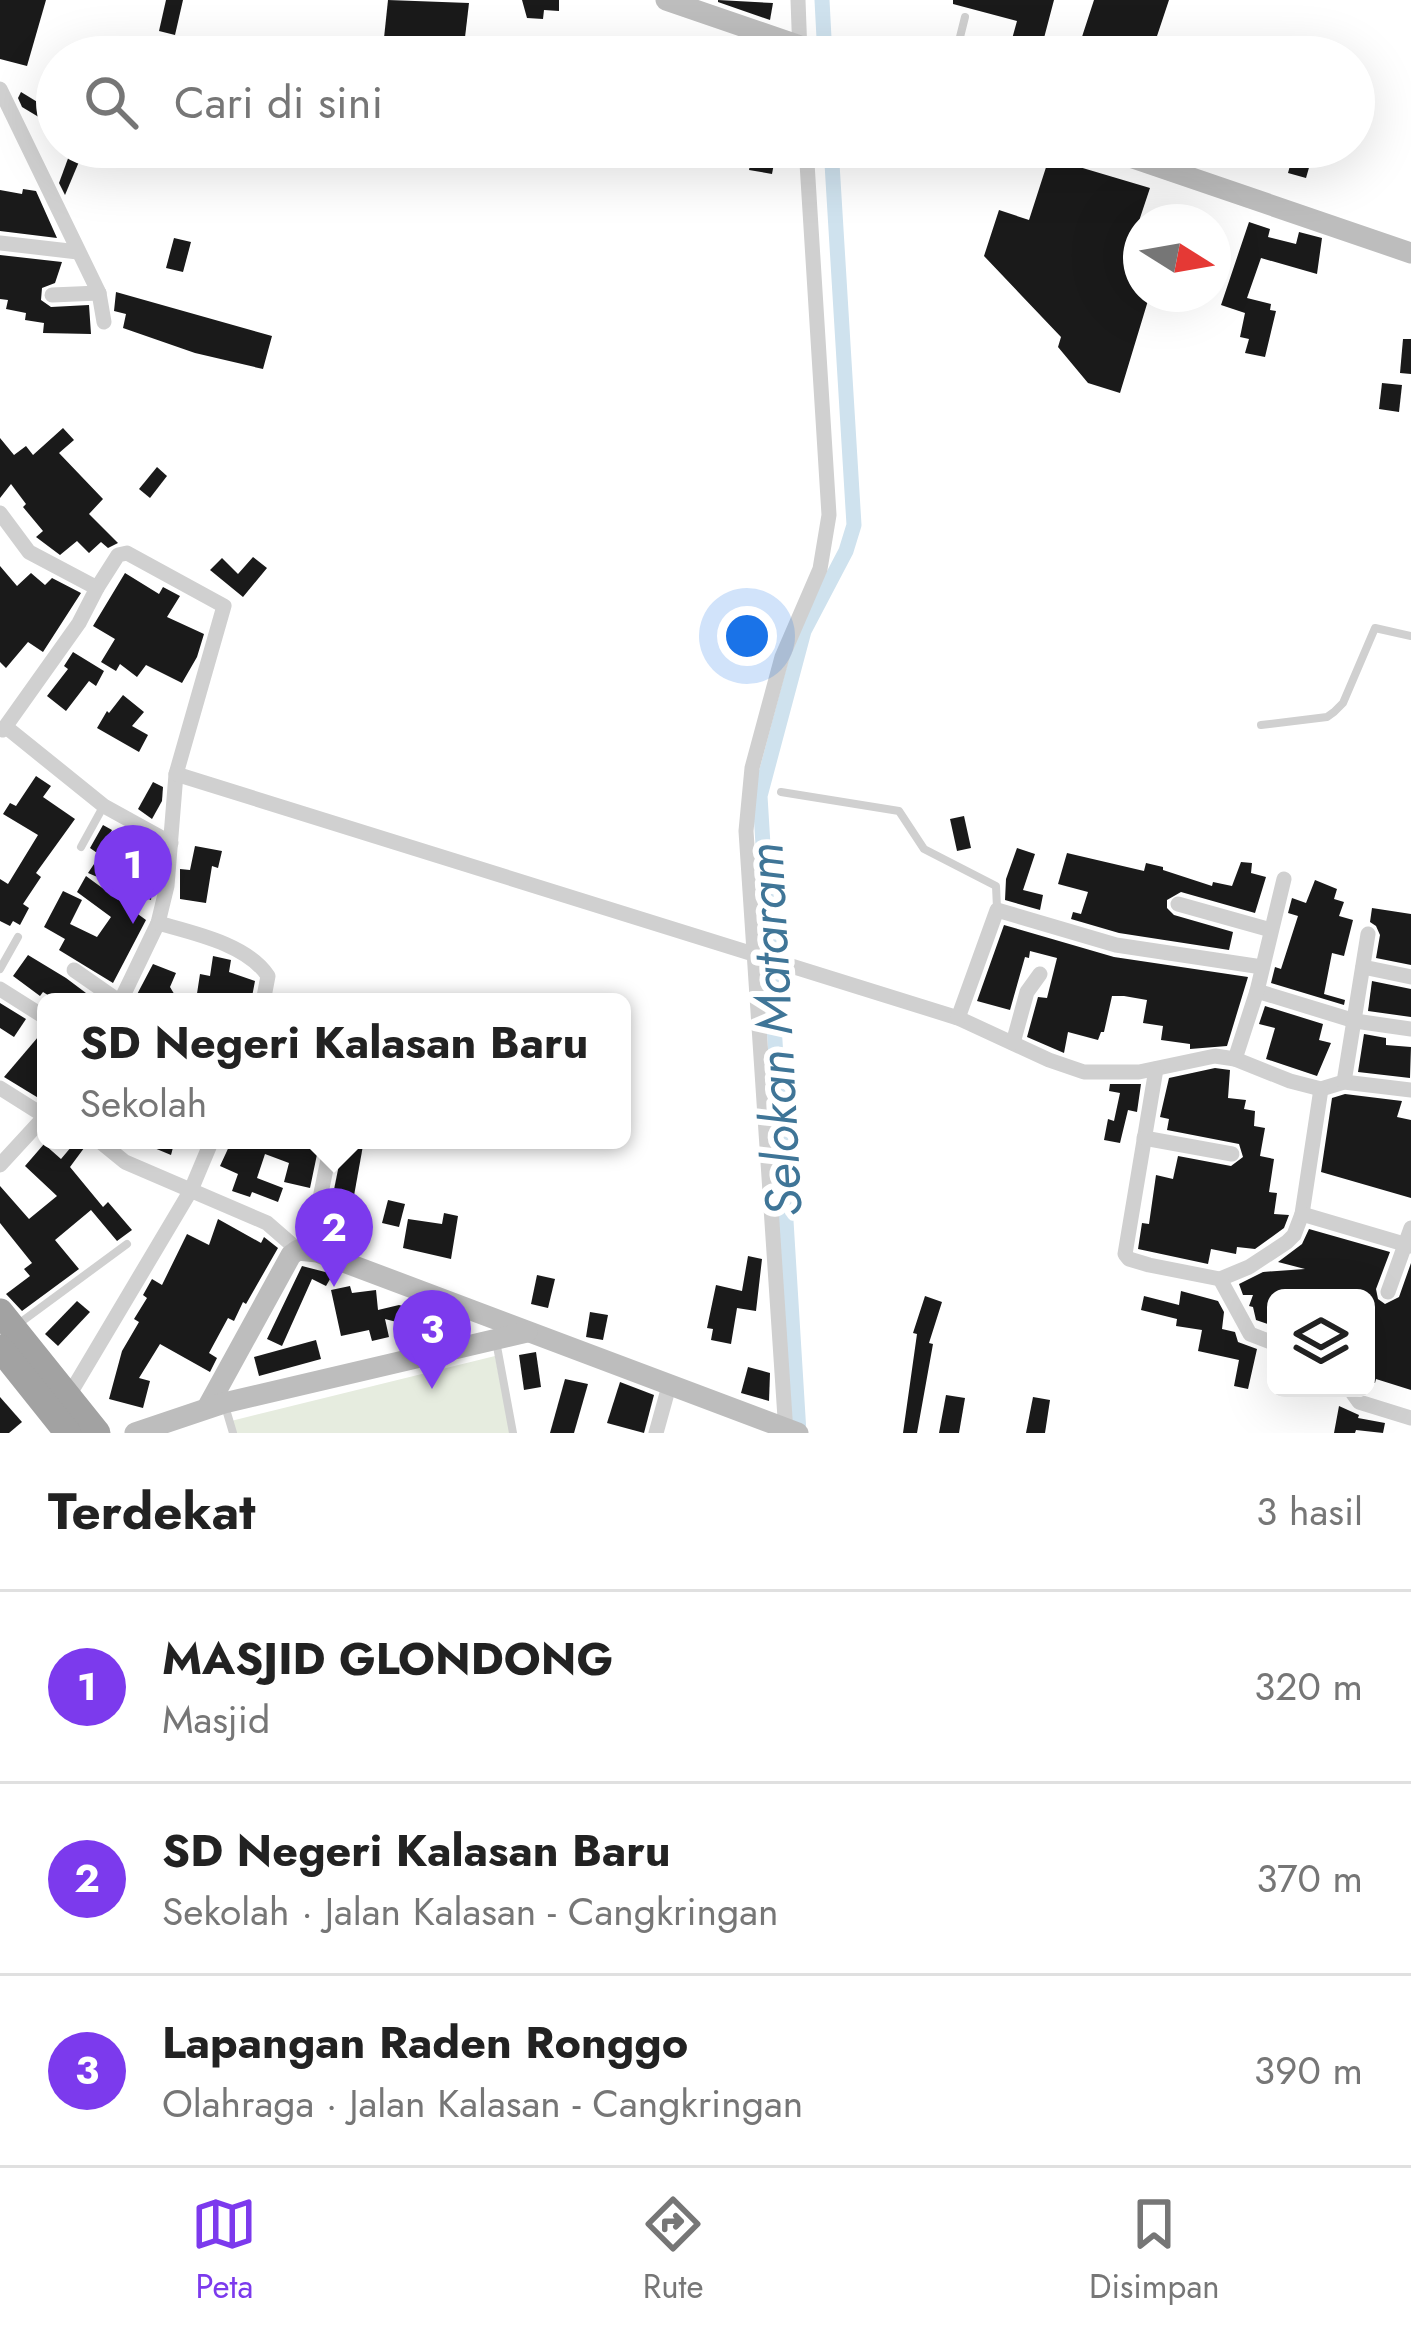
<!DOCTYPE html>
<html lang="id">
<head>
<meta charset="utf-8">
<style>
	:root { --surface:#fff; --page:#f2f2f2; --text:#222; --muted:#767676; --line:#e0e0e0; --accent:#7c3aed }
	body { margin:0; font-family:Jost,sans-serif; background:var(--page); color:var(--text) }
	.controls { position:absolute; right:36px; bottom:36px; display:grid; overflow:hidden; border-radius:18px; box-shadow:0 12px 48px #0002 }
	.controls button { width:108px; height:108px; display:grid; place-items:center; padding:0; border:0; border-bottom:3px solid var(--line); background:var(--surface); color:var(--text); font:60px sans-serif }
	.compass { position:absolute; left:1123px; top:204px; width:108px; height:108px; border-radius:50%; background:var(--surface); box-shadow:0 12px 48px #0002; rotate:101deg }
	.you { position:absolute; left:747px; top:636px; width:42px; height:42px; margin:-30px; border:9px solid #fff; border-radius:50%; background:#1a73e8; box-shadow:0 0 0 18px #1a73e833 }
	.badge { display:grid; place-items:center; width:78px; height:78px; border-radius:50%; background:var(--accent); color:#fff; font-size:39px; font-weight:700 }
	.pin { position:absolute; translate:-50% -99px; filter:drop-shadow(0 3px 6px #0008) }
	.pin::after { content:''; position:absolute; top:63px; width:42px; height:36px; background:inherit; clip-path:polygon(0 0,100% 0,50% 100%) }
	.popup { position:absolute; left:37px; top:993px; width:594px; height:156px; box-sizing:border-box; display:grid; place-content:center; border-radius:18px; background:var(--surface); filter:drop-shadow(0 3px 9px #0005); font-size:39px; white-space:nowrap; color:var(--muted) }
	.popup b { font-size:45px; color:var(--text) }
	.popup::after { content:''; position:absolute; left:50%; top:100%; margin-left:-24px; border:24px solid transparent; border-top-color:var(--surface) }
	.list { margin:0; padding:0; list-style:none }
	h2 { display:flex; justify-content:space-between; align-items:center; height:156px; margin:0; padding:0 48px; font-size:51px }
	h2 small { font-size:39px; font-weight:400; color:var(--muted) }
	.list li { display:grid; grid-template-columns:78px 1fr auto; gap:36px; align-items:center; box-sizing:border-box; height:192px; padding:0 48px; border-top:3px solid var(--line) }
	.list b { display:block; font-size:45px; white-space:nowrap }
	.list p { margin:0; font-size:39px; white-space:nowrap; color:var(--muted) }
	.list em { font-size:39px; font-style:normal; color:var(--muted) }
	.icon { flex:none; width:66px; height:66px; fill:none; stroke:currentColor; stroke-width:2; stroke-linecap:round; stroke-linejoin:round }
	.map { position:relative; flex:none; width:1411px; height:1433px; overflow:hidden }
	.search { position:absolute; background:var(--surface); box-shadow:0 12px 48px #0002; left:36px; right:36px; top:36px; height:132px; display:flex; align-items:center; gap:30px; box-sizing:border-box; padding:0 42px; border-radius:66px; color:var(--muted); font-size:45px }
	.sheet { height:732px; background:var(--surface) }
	nav { display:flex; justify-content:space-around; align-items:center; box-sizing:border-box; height:168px; border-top:3px solid var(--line); background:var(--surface); font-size:33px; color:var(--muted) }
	nav a { display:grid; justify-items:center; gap:6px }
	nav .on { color:var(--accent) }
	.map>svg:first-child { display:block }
</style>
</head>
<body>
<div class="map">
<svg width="1411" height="1433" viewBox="0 0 1411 1433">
	<rect width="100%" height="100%" fill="#fff"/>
	<!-- green -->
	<path fill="#e6ecdf" d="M495,1356L510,1433H235L231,1421Z"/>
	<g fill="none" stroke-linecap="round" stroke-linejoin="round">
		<!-- canal -->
		<g stroke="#cfe2ee" stroke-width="15">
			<path d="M822,0L825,57"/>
			<path d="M799,1433L760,796L804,631L846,551L854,525L831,147"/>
		</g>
	</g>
	<!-- building -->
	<g fill="#1a1a1a">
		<path d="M0,0H46L27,66L0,59Z"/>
		<path d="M166,0H183L175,35L159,31Z"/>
		<path d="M388,0L469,3L464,46L384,38Z"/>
		<path d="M522,0H559V11L544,10L543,19L527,18Z"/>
		<path d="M718,0L773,3L770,20L718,2Z"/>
		<path d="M953,0H1054L1039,57H1007L1017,21L953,4Z"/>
		<path d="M1094,0H1169L1154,45L1133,38L1127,57H1086L1087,52L1078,49Z"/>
		<path d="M708,37L730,41L728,57H706Z"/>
		<path d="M21,92L57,114V128L22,107L18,98Z"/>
		<path d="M753,147H777L772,174L749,170Z"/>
		<path d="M1295,147H1315L1306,178L1288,173Z"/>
		<path d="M70,153L81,157L65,195L59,183Z"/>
		<path d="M1049,158L1150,188L1134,236L1141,239V294H1150L1120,393L1088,383L1058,347L1061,337L984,256L999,210L1029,220Z"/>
		<path d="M23,189L36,191L57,238L0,231V190L22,194Z"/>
		<path d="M1249,222L1270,229L1268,237L1296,244L1299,232L1322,238L1317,274L1261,258L1247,298L1271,304L1270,310L1276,311L1265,357L1245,353L1249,339L1240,337L1245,313L1221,305Z"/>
		<path d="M174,238L191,242L183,272L166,268Z"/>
		<path d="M0,255L62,262L55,283L42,288L41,300L51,307L89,305L91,334L43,333L44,323L25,320L26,313L6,309L8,300L0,299Z"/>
		<path d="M116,292L272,336L263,369L195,353L123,328L126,314L114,311Z"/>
		<path d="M1403,339H1411V374L1400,373Z"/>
		<path d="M1382,383L1402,385L1399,412L1379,409Z"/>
		<path d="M63,428L74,440L59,453L103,499L89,514L118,543L108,548L101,542L89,553L77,541L60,555L36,537L43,531L23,507L26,504L11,484L0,498V438L14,455L26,446L33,455Z"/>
		<path d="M157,467L167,476L150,498L139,489Z"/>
		<path d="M253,557L267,568L243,597L210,570L222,558L238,574Z"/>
		<path d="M0,566L17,586L31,573L45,585L52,578L81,593L43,652L28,642L6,668L0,662Z"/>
		<path d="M125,573L159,594L163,587L180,596L167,617L204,634L197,657L182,683L146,665L137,677L120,664L116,671L101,662L115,639L93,626Z"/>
		<path d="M73,652L104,671L96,686L89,681L66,711L47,696L68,669L64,666Z"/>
		<path d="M123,695L144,712L132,726L148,735L139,752L97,728L107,711L109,713Z"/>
		<path d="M36,776L51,786L43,797L75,819L36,873L41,877L23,904L29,908L20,925L13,921L10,926L0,921V879L8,884L38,835L3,814L10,803L16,806Z"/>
		<path d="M153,782L163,787L162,801L152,819L138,809Z"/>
		<path d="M964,816L971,848L957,851L950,819Z"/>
		<path d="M103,825L112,830L108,837L152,855L153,849L158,850L151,900L88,873L100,855L90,848Z"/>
		<path d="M195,846L222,851L218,868L212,866L206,903L180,899V869L190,870Z"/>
		<path d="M1017,848L1035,854L1023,890L1043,895L1040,910L1005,900L1006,879Z"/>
		<path d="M1067,853L1144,871L1146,863L1163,867V870L1212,886L1213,882L1232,886L1241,862L1252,863L1251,873L1266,877L1255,913L1181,892L1167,900V908L1174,915L1233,932L1229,950L1119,933L1071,919L1073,912L1081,914L1088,892L1058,884Z"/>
		<path d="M86,876L146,920L113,983L59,950L65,939L44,927L63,891L82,900L70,924L97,937L111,917L77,892Z"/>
		<path d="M1315,880L1337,889L1334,899L1344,902L1339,916L1353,920L1344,956L1332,953L1324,994L1345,1000L1344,1005L1271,983L1275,967L1281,969L1298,916L1288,913L1292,898L1306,903Z"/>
		<path d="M1372,908L1411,914V965L1376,958L1380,935L1376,926L1370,922Z"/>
		<path d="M1004,925L1114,957L1248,977L1227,1046L1190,1049V1044L1161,1040L1163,1026L1143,1023L1147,1000L1124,996H1112L1104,1032H1101L1098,1040L1068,1032L1064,1053L1027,1037L1038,997L1047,998L1057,958L1030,951L1029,958L1025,957L1010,1010L977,1001Z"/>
		<path d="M28,955L66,978L98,1002H59L43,992L40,996L13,976Z"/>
		<path d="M213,956L231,960L229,972L255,981L251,1002L196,1000L200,974L210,976Z"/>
		<path d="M153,964L176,973L170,987L179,1002H133Z"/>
		<path d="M1372,981L1411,989V1017L1368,1011Z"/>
		<path d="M0,1003L26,1019L14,1037L0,1028Z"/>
		<path d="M1265,1006L1323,1024L1319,1040L1331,1043L1317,1076L1266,1059L1275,1028L1259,1024Z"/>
		<path d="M44,1030H46L45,1102L4,1077Z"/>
		<path d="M1364,1034L1386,1038V1045L1411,1047L1410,1078L1358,1072Z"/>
		<path d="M1215,1068L1230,1070L1228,1098L1246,1100L1244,1109L1255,1111L1254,1126L1265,1128L1260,1156L1274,1159L1269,1192L1277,1193L1274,1214L1289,1215L1284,1228L1255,1249L1237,1247L1236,1254L1211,1249L1208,1264L1138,1249L1142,1223L1149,1224L1156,1175L1173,1179L1178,1156L1231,1166L1243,1157L1239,1144L1167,1130L1169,1119L1160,1117L1169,1078Z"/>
		<path d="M1110,1084H1141L1137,1112L1128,1110L1120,1143L1104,1140L1108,1119L1114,1121L1120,1093L1109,1091Z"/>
		<path d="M1345,1094L1402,1101L1397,1117L1411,1120V1198L1321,1172L1332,1098Z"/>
		<path d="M77,1140H86L87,1144L70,1167L103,1207L108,1202L132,1230L117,1241L91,1210L55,1240L79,1269L22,1311L6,1294L30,1276L24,1269L32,1263L0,1223V1186L29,1219L57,1196L25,1166L44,1144L61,1159Z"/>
		<path d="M135,1140H175L171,1155Z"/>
		<path d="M232,1140H320L310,1188L284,1182L289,1163L265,1154L257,1178L283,1188L278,1202L252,1192L250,1197L232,1191L238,1174L220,1166Z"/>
		<path d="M344,1140H364L348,1229L327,1224Z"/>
		<path d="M388,1200L405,1204L399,1227L382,1223Z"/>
		<path d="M444,1213L458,1216L451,1259L403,1248L408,1219L442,1224Z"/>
		<path d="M218,1219L261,1243L264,1237L278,1248L246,1304L243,1302L234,1321L228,1318L209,1353L217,1358L210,1372L160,1344L139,1378L150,1381L143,1408L109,1399L122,1351L139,1322L134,1319L147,1298L143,1295L152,1279L162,1285L187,1234L209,1245Z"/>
		<path d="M1309,1229L1390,1252L1376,1289L1378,1299L1385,1304L1399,1297L1411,1263V1390L1376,1379L1375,1383L1366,1381V1298H1276V1327L1256,1320L1253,1307L1249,1306L1253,1295H1243L1239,1284L1263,1272L1305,1269L1278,1262L1302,1244Z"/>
		<path d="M748,1256L762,1259L756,1311L737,1308L731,1344L711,1340L713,1329L707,1328L716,1285L742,1291Z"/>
		<path d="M302,1266L333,1274L326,1286L312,1279L282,1346L267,1339Z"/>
		<path d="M537,1275L555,1279L548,1308L531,1304Z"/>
		<path d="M350,1286L352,1293L376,1290L378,1310L399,1305L451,1319L447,1335L385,1319L389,1337L372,1341L369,1330L341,1336L331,1290Z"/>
		<path d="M1181,1291L1218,1301L1224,1312L1222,1329L1235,1332L1238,1342L1257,1349L1248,1389L1234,1386L1239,1360L1198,1351L1202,1330L1176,1326L1177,1319L1141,1310L1144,1296L1179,1305Z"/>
		<path d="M925,1296L942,1302L929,1343L933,1344L917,1433H903L917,1334L913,1333Z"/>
		<path d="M77,1301L90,1312L58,1346L45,1334Z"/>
		<path d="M590,1312L608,1315L603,1340L586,1337Z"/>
		<path d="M316,1340L321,1359L259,1376L254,1357Z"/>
		<path d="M536,1352L541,1387L524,1390L519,1355Z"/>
		<path d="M748,1367L770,1373L769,1401L741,1393Z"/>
		<path d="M565,1379L588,1384L574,1433H550Z"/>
		<path d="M620,1382L654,1395L644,1433L607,1423Z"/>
		<path d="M946,1395L965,1398L959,1433H939Z"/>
		<path d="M0,1397L22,1422L9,1433H0Z"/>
		<path d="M1033,1397L1050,1400L1045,1433H1026Z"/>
		<path d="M1339,1406L1359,1415L1358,1418L1385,1423L1383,1433L1356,1430L1355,1433H1334Z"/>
	</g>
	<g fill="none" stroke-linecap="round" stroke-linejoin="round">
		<!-- service -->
		<g stroke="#d0d0d0" stroke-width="8">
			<path d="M955,57L965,17"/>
			<path d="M1261,725L1327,717L1334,712L1343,703L1375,628L1411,636"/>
			<path d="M781,792L899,811L924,849L996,886L997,908"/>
			<path d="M81,847L103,807"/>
			<path d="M0,969L18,937"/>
			<path d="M17,1325L127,1244"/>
			<path d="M496,1341L513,1433"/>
			<path d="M225,1406L233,1433"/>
		</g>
		<!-- minor -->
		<g stroke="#d0d0d0" stroke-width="15">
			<path d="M798,0L800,54"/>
			<path d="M0,89L99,293L104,322"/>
			<path d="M0,243L78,252"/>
			<path d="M52,295L99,293"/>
			<path d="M0,513L29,552L97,588L118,555L127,553L224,606L176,774L167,886L158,923L120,1002"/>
			<path d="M6,727L104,806L171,843"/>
			<path d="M3,730L79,623L97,588"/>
			<path d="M176,774L958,1018L1049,1060L1084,1072H1139L1215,1056L1235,1059L1290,1081L1321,1089L1344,1082L1411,1090"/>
			<path d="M1178,904L1271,930"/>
			<path d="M158,923C193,933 247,944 268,976L263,1002"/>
			<path d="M1363,967L1411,977"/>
			<path d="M74,970L120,1002"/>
			<path d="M0,989L46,1018"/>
			<path d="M1257,991L1355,1021L1411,1029"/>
			<path d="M958,1018L997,910L1116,945L1262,967"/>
			<path d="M1013,1043L1027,992L1040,974"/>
			<path d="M1235,1059L1257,991L1284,879"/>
			<path d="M1156,1069L1125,1254L1129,1259L1149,1265L1220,1279L1249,1267L1287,1242L1294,1235L1302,1214L1321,1089"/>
			<path d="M1344,1082L1368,934"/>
			<path d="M0,1088L46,1117"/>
			<path d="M1144,1138L1232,1154"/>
			<path d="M98,1140L125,1162L267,1223L298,1250"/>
			<path d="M0,1165L46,1115"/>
			<path d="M1302,1214L1411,1246"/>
			<path d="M309,1251L332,1140"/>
			<path d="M1220,1279L1250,1334L1276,1344"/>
			<path d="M1388,1292L1411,1228"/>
			<path d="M1349,1388L1359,1402L1411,1418"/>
			<path d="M68,1397L191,1190L212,1140"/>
			<path d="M656,1433L669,1386"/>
			<path d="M786,1433L746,831L752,768L782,657L820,569L829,515L806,147"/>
		</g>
		<!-- secondary -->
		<g stroke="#bdbdbd" stroke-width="21">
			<path d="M666,0L832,57"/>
			<path d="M1101,147L1411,253"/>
			<path d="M207,1408L291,1255L298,1250L317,1252L798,1433"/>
			<path d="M135,1433L224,1403L527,1332"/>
		</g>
		<!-- trunk -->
		<g stroke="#a2a2a2" stroke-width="27">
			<path d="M0,1312L97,1433"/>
			<path d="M0,1348L68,1433"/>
		</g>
	</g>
	<g text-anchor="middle" stroke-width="12" stroke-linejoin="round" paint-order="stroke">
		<!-- water labels -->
		<g font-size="51" font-style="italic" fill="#3f7597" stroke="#fff">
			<text transform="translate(774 1030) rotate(-93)" y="18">Selokan Mataram</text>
		</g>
	</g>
</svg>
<div class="controls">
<button><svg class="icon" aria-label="layers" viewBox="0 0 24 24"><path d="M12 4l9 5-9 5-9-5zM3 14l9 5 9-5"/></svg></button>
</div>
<svg class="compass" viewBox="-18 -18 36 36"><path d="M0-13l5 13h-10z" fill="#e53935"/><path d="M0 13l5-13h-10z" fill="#767676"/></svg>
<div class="you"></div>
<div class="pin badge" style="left:133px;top:924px">1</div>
<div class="pin badge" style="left:334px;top:1287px">2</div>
<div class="popup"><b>SD Negeri Kalasan Baru</b>Sekolah</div>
<div class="pin badge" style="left:432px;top:1389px">3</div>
<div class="search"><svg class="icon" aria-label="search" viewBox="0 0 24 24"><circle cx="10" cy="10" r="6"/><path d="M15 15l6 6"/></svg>Cari di sini</div>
</div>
<section class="sheet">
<h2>Terdekat<small>3 hasil</small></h2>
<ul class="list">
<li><span class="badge">1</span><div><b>MASJID GLONDONG</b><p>Masjid</p></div><em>320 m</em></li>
<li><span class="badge">2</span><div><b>SD Negeri Kalasan Baru</b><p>Sekolah · Jalan Kalasan - Cangkringan</p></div><em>370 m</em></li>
<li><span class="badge">3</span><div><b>Lapangan Raden Ronggo</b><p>Olahraga · Jalan Kalasan - Cangkringan</p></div><em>390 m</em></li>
</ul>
</section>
<nav>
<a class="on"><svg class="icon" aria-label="map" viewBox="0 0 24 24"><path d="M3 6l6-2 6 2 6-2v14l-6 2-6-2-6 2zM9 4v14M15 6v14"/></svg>Peta</a>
<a><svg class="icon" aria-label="directions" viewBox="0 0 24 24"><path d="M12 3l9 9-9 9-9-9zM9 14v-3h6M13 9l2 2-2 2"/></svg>Rute</a>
<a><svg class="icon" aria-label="saved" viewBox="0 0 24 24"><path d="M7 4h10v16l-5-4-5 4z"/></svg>Disimpan</a>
</nav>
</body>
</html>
